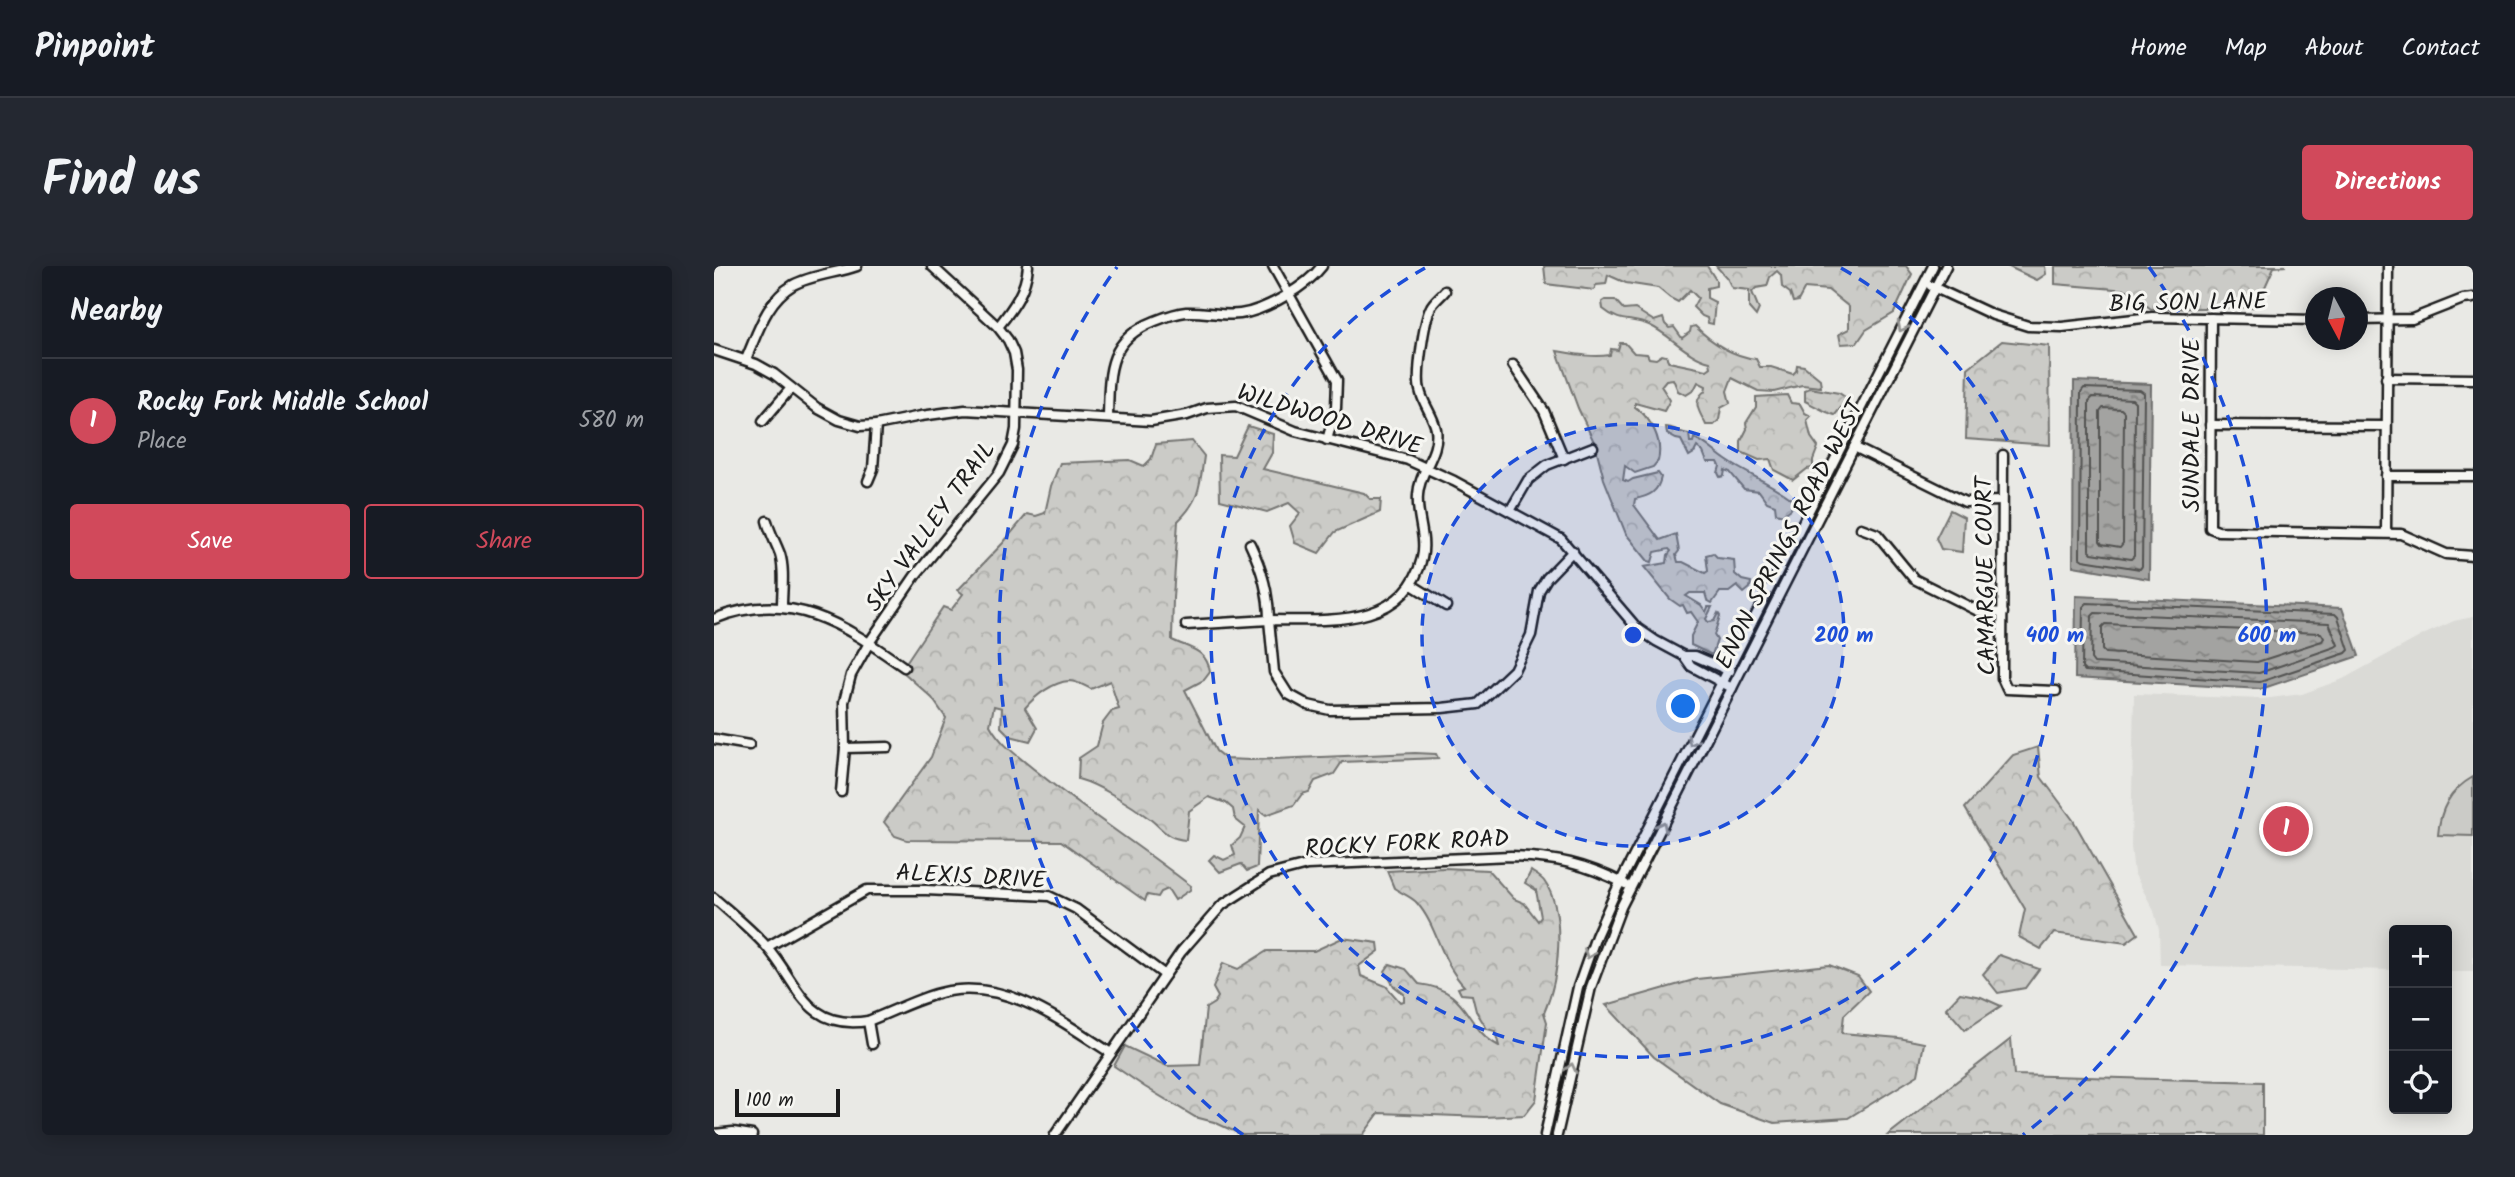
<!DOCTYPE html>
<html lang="en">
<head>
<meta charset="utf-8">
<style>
	:root { --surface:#171b24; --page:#242831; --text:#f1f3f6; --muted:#9ea1a6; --line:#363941; --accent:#d1495b }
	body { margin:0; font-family:Kalam,sans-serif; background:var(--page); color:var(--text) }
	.controls { position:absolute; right:21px; bottom:21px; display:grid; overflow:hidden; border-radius:7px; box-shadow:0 4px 18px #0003 }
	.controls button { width:63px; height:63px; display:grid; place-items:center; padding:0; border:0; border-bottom:2px solid var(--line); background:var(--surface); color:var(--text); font:35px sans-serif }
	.compass { position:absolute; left:1591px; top:21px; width:63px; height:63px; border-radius:50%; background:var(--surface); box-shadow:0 4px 18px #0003; rotate:173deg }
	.scale { position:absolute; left:21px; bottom:18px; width:105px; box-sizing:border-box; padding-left:7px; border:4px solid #1c1c1c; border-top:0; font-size:19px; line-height:24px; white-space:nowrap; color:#1c1c1c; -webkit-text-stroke:5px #f6f6f2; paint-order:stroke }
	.you { position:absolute; left:970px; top:441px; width:24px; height:24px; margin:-18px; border:5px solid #fff; border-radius:50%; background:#1a73e8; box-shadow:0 0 0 10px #1a73e833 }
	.badge { display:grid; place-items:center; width:46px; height:46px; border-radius:50%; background:var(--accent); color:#fff; font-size:23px; font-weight:700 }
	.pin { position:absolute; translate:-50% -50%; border:4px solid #fff; box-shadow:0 2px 7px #0006 }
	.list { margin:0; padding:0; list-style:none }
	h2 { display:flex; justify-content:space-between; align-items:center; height:91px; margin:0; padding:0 28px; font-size:30px }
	h2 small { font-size:23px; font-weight:400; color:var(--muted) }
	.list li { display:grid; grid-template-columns:46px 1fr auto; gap:21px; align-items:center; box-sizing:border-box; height:126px; padding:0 28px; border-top:2px solid var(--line) }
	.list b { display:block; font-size:26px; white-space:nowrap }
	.list p { margin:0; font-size:23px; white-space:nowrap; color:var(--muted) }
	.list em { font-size:23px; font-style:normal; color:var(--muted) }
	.actions { display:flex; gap:14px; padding:21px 28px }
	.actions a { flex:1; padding:16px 0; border:2px solid var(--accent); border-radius:7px; text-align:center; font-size:24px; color:var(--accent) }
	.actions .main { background:var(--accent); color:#fff }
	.icon { flex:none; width:38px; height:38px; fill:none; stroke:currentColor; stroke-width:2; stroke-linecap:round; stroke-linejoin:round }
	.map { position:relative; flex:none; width:1759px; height:869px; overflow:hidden; border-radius:7px }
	header { display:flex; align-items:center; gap:42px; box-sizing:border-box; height:98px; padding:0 35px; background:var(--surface); border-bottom:2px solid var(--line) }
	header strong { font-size:33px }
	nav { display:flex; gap:38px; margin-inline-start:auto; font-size:24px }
	.intro { display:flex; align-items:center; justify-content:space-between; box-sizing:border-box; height:168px; padding:0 42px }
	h1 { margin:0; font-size:49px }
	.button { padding:18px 32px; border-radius:7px; background:var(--accent); color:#fff; font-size:24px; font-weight:700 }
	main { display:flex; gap:42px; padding:0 42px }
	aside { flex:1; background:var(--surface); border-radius:7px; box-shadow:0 4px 18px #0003 }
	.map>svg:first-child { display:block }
</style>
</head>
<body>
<header>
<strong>Pinpoint</strong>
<nav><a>Home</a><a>Map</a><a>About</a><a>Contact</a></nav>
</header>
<div class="intro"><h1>Find us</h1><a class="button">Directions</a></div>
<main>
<aside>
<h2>Nearby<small></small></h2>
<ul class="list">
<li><span class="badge">1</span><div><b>Rocky Fork Middle School</b><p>Place</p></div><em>580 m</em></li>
</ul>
<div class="actions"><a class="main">Save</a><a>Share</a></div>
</aside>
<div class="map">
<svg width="1759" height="869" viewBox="0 0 1759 869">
	<defs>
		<pattern id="forest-crowns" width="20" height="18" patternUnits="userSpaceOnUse" patternTransform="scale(1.75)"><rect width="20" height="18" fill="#cbcbc7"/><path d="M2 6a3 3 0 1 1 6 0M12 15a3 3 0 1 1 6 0" fill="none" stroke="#aeaeaa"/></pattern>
		<pattern id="water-ripples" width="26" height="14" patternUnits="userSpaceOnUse" patternTransform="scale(1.75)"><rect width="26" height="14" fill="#a3a3a1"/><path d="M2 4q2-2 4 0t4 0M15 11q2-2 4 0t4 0" fill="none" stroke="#848482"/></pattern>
	</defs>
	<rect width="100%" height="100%" fill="#e9e9e5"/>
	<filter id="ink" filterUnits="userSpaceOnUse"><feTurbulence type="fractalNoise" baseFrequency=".0143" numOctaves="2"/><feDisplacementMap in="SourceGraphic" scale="14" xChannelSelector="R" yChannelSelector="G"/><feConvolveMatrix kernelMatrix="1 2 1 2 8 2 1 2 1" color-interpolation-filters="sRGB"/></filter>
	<g filter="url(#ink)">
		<!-- built -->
		<path fill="#dadad6" d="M1759,351V706H1733V664H1680V704L1446,699L1445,664L1440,645L1420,607L1417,581L1420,428L1548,433L1588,428L1629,413L1711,368L1740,355Z"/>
		<!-- green -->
		<g fill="#cbcbc7" stroke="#747472" stroke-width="2">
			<path d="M1236,244L1250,251L1248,286L1227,283L1222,272Z"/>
			<path d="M1759,511V570L1724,569C1726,543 1736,524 1759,511Z"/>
		</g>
		<!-- forest -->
		<g fill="url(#forest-crowns)" stroke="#747472" stroke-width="2">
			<path d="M830,0H993L1002,14V20L993,22V32L1001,36L999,58L994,57L993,52L988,50L979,41L984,32L976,24L964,36L956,32L944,22L912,17L894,9L892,18L882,19L880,24L832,18Z"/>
			<path d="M1002,0H1192L1198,8L1180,47L1152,64L1143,77L1127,78L1125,68L1135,63V41L1114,24L1091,22L1084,35L1079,36L1076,27L1068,21L1067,9L1063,5L1056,11L1053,20L1042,22L1038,26L1045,43L1042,50L1035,42V24L1018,22L1013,12Z"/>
			<path d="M1293,0H1331L1332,8L1323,14Z"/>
			<path d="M1341,0H1572L1560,1L1542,41L1437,43L1413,24L1341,18Z"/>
			<path d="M891,34H901L910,44L921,43L940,55L949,52L951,58L955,62L960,61L968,72L976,66L977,61L981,60C998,77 1018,90 1042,93L1046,101H1057L1079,108L1082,105L1083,99L1090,100L1106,113L1107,121L1088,119L1060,126L1044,125L1018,112L1013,125L1016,137L1007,142L1005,154L1000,159H992C988,150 979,139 986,130C993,120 990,132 992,120L984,116L980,124L972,129L964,125L959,113L952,114L947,120L956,134L950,145L921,137V141C938,153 949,175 944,195L939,201L921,207L911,200L909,214L914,216L919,213L944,207L947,211C944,226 936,230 921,233L920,239L946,274L962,268L965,285L962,289L964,296H969L991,307L994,305L992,289L999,287L1004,292L1020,294L1021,308L1028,314L1037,316L1036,322L1030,327L1023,320L1015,326H1006L998,337L993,334L991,327H976L972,330L987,339L992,346L994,341H998L992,353L994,356L1000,355L1004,347L1006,350L1000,369L1003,374L998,389L977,379V370L984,356L977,346L973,347L969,339L966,340L956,333L930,301L953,297L954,289L957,285L955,283L941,286L938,296L934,295L912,268L890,213L881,178L864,142L843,85C861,88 878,92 896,89L897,83L904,84L906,77H911L920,87L933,88L935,92L942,93L948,89L952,90L955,96L993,104L997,101L996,96C972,90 957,69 935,59C916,51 907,58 889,43L888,36Z"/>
			<path d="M1288,75L1335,80L1336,179L1252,173L1254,102Z"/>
			<path d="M1096,122L1125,127L1134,133L1121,149C1115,148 1099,139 1091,135V124Z"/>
			<path d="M1073,129L1077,137L1086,138L1091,147L1097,150L1093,154L1097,171L1104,181L1099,194V202L1093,203L1079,214L1060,204L1056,193L1045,194L1027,186V175L1033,163L1032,157L1042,141V131Z"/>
			<path d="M534,160L559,168L558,187L549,203L650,227L656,233H667L666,246L621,266L605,287L581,277L576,260L586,247L575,237L553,246L506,234L505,189L520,190Z"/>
			<path d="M952,161C960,161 965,167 975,168L976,176H979L980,172C992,176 1001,187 1012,194C1034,209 1058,217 1079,234L1077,243L1069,249L1062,247L1061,239L1053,236L1045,225L1030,223L1016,206L1011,204L1010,210L1006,211L1004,207L1006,200L1004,196H993L989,186L983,181L980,187L975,190L967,174L962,173L953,168Z"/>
			<path d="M478,175L490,190C486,219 486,234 464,255L459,332L458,374C477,383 493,384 496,406L490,414L471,424L502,485L512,493L536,494L701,487L722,488L724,492L628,496L620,508L601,515L595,526L588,528L580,539L552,549L545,544L543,601L533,605L527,598L506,606L495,594L500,589L510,594L521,589L518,579L526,572L531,561L521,553L519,543L512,537L495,531L475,545L472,574C452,572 451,565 436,553C417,539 386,519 364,513L365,492L383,480L389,457L398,445L405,443L396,415L377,423C371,420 363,415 355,415C339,416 321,430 311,442L323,462L316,475L296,470L287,461L288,442L280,440L276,459C287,479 304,490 321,504C371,545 426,580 477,620L476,624L461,634L454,623L447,626L444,631L433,629L431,635L347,575L193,574L181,570L170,556L217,491L232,452L218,432L187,404L229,341L237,344L249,328L244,324L289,277L313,248L322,250L331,247L337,220L346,197L416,194L430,200L437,193L442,178Z"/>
			<path d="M1324,481L1327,511L1359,554L1424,668L1412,677L1340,667L1327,683L1305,671L1311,643L1251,542L1299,489Z"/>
			<path d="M730,602L774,604L800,633L810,637L824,655L827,651L822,624L811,617L817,605C821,608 827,611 830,615C853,647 845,713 830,747L833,756L822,834L810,849L770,851L665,847L649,869H528L500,856L481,851L431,821L400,800L411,780L453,800L486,799L492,742L500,737L504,731L499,722L509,697L524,703L553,685H600L628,672L664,677L665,685L645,700L647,710L672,720L686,736L690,735V728L680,720L671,705L676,698L692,703L705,718C757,724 749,761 785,780L781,765L773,763L762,745L758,729L747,728L744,722L750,720C726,695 724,661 703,637C698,631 687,627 680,622L673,605Z"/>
			<path d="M1285,689L1325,703L1311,722L1284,727L1269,708Z"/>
			<path d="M1115,699L1144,710L1155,725L1130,749L1128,767L1185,772L1210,777L1204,809L1134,852L1060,857L1006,838L940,791L892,739L983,713Z"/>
			<path d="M1246,727L1267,731L1287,740L1251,764L1232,742Z"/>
			<path d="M1297,773L1300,809L1549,816V869H1174Z"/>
		</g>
		<!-- water -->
		<g fill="url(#water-ripples)" stroke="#6d6d6c" stroke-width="2">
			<path d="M1360,115L1437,118L1435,313L1359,300Z"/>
			<path d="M1362,330L1628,342L1645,390L1547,423L1361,412Z"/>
		</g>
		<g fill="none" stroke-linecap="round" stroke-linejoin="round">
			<!-- shore -->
			<g stroke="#525251" stroke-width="2">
				<path d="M1370,122L1426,124L1430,127L1428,300L1426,303L1369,294L1366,292L1367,126Z"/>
				<path d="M1379,131L1418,133L1421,136L1420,290L1417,293L1378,287L1375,284V135Z"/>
				<path d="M1389,142L1407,143L1410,146L1409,277L1406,281L1388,278L1386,275V146Z"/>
				<path d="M1373,337L1621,348L1624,351L1635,384L1632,387L1546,416L1371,405L1368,402L1369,341Z"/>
				<path d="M1381,347L1615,357L1624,379L1621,381L1545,407L1380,397L1377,393L1378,350Z"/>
				<path d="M1391,358L1607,367L1610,372L1608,375L1543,396L1391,387L1388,384V361Z"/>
			</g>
			<defs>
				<g id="minor">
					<path d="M559,0L623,114L622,142L613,174"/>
					<path d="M1217,20L1279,49L1314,60L1348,61L1438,51L1602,54"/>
					<path d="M731,25C727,30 720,35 717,41C710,54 702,110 706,124C709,138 719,149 722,163C726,188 705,205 704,229C702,250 713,271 708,292C691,363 611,354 555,354L560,406L574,428L594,439L616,444L728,442L764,438L800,404L817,369L825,325L833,312L859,285"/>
					<path d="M1497,52L1496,262L1504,265L1687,268L1732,288L1759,290"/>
					<path d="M1644,54L1698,53L1749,33L1759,32"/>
					<path d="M284,61C299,42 312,25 314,0"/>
					<path d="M0,84L42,98L60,108L103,142L125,154L146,160L162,159L207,150L251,144L437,155L473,149L493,142L522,140L581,165L694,194L740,215L847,273L923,362L942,375L970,390L977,400L1018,422"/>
					<path d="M32,93C44,66 52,35 79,19C97,9 123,7 143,0"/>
					<path d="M799,99L830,145L850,193"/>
					<path d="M1672,112L1759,113"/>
					<path d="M394,152C395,106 393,74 441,55C451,51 461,47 472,46C490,45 508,50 526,48C551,45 593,20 608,0"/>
					<path d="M49,155L77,122"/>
					<path d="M1496,159L1672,160"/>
					<path d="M1140,181L1251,236L1288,235"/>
					<path d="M1289,189L1288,412L1293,423L1342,425"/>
					<path d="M1672,210H1759"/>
					<path d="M154,215L159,203L162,159"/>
					<path d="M796,245L814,214L833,199L879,181"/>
					<path d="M53,255C56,267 62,277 66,288C71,304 68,324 68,340"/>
					<path d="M1147,262L1163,268L1200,313L1264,345L1289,347"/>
					<path d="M1672,267L1674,0"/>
					<path d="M698,319L732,340"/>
					<path d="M0,353C76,322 129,358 190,401"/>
					<path d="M472,359L555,354C555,327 548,303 536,278"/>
					<path d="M970,390H981L1016,405"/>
					<path d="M0,473L35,479"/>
					<path d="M131,482L174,481"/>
					<path d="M127,526L131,482L130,436L137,409L155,377L201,310L285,207L299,179L302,163L303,104L300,87L294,74L284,61L218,0"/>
					<path d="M0,632C17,647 37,663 52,680C84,716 91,765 154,755C180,745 208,730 235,725C297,715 348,756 397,787"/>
					<path d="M53,681L153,624H212L335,630L362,643L451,709"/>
					<path d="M154,755L158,778"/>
					<path d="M0,868L19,866L38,869"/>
					<path d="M341,869L467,686L508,639L555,609L593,599L797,590C841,591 872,598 911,618"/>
					<path d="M831,869L864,721L882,670L902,625L1219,0"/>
					<path d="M843,869L877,721L907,641L1232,0"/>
				</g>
			</defs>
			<!-- minor casing -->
			<use href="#minor" stroke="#1c1c1c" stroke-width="13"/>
			<!-- minor -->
			<use href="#minor" stroke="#f6f6f2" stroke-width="8"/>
		</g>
		<!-- one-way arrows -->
		<defs><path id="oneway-chevron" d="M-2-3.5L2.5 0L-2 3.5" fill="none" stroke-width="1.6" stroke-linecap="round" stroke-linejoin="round" transform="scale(1.75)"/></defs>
		<g stroke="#949492">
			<use href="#oneway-chevron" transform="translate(1188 61) rotate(117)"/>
			<use href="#oneway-chevron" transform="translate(978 475) rotate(117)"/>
			<use href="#oneway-chevron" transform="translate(948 560) rotate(-62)"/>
			<use href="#oneway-chevron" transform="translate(875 688) rotate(110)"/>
			<use href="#oneway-chevron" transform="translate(857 802) rotate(-77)"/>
		</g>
	</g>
	<!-- distance rings -->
	<circle cx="919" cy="369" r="211" fill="#1d4ed8" fill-opacity=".12"/>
	<g fill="none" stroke="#1d4ed8" stroke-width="3.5" stroke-dasharray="12 9">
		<circle cx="919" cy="369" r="211"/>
		<path d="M1127 2A422 422 0 1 1 711 2"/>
		<path d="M529 869A634 634 0 0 1 403 1M1435 1A634 634 0 0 1 1309 869"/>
	</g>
	<g text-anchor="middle" stroke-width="6" stroke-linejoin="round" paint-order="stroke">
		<!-- street labels -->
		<g font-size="24" fill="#1c1c1c" stroke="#f6f6f2">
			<text transform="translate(1474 36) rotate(-1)" y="8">BIG SON LANE</text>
			<text transform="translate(616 153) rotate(17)" y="8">WILDWOOD DRIVE</text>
			<text transform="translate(1477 159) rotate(-90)" y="8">SUNDALE DRIVE</text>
			<text transform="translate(216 260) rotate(-54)" y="8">SKY VALLEY TRAIL</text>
			<text transform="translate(1075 268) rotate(-63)" y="8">ENON SPRINGS ROAD WEST</text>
			<text transform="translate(1271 310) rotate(-91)" y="8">CAMARGUE COURT</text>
			<text transform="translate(693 577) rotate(-3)" y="8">ROCKY FORK ROAD</text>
			<text transform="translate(257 610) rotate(3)" y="8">ALEXIS DRIVE</text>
		</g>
	</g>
	<circle cx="919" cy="369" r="10" fill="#1d4ed8" stroke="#f6f6f2" stroke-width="3.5"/>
	<g font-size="21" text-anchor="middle" font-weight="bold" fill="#1d4ed8" stroke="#f6f6f2" stroke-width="6" stroke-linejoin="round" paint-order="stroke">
		<text x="1130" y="376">200 m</text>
		<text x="1341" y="376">400 m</text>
		<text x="1553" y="376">600 m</text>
	</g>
</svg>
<div class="controls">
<button>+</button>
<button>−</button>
<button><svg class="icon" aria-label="locate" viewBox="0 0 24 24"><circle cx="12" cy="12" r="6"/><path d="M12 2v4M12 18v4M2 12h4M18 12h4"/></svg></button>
</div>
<svg class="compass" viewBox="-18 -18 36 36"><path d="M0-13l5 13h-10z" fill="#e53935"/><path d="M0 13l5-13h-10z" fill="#9ea1a6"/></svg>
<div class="scale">100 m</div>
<div class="you"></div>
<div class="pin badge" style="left:1572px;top:563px">1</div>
</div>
</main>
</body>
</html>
